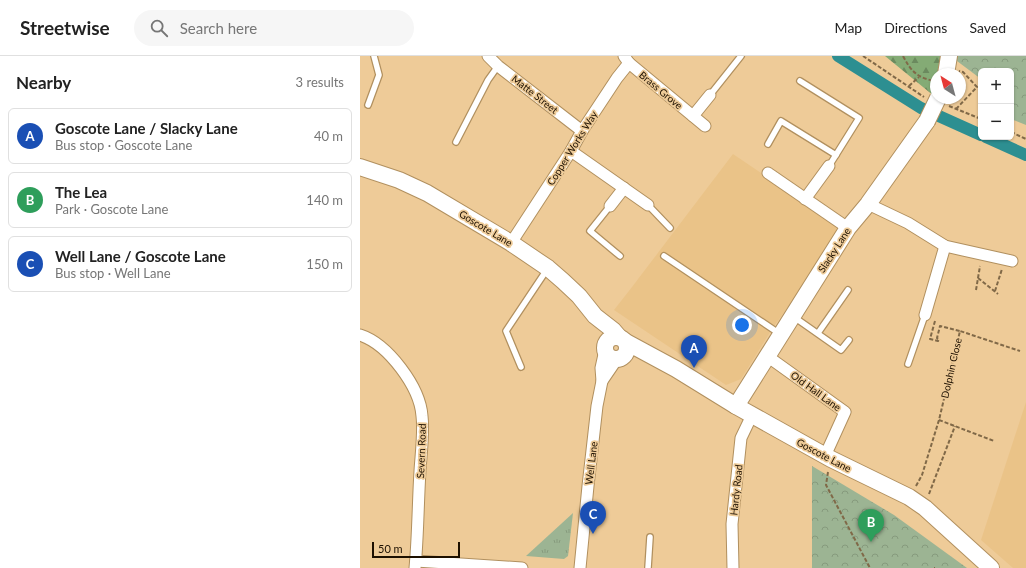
<!DOCTYPE html>
<html lang="en">
<head>
<meta charset="utf-8">
<style>
	:root { --surface:#fff; --page:#f6f6f6; --text:#222; --muted:#767676; --line:#e0e0e0; --accent:#db2777 }
	body { margin:0; font-family:Lato,sans-serif; background:var(--page); color:var(--text) }
	.controls { position:absolute; right:12px; top:12px; display:grid; overflow:hidden; border-radius:6px; box-shadow:0 1px 3px #0004 }
	.controls button { width:36px; height:36px; display:grid; place-items:center; padding:0; border:0; border-bottom:1px solid var(--line); background:var(--surface); color:var(--text); font:20px sans-serif }
	.compass { position:absolute; left:570px; top:12px; width:36px; height:36px; border-radius:50%; background:var(--surface); box-shadow:0 1px 3px #0004; rotate:324deg }
	.scale { position:absolute; left:12px; bottom:10px; width:88px; box-sizing:border-box; padding-left:4px; border:2px solid #1d1000; border-top:0; font-size:11px; line-height:14px; white-space:nowrap; color:#1d1000; -webkit-text-stroke:3px #eecb98; paint-order:stroke }
	.you { position:absolute; left:382px; top:269px; width:14px; height:14px; margin:-10px; border:3px solid #fff; border-radius:50%; background:#1a73e8; box-shadow:0 0 0 6px #1a73e833 }
	.badge { display:grid; place-items:center; width:26px; height:26px; border-radius:50%; background:var(--accent); color:#fff; font-size:13px; font-weight:700 }
	.pin { position:absolute; translate:-50% -33px; filter:drop-shadow(0 1px 2px #0008) }
	.pin::after { content:''; position:absolute; top:21px; width:14px; height:12px; background:inherit; clip-path:polygon(0 0,100% 0,50% 100%) }
	.list { margin:0; padding:0; list-style:none }
	h2 { display:flex; justify-content:space-between; align-items:center; height:52px; margin:0; padding:0 16px; font-size:17px }
	h2 small { font-size:13px; font-weight:400; color:var(--muted) }
	.list li { display:grid; grid-template-columns:26px 1fr auto; gap:12px; align-items:center; box-sizing:border-box; height:56px; margin:0 8px 8px; padding:0 8px; border:1px solid var(--line); border-radius:6px }
	.list b { display:block; font-size:15px; white-space:nowrap }
	.list p { margin:0; font-size:13px; white-space:nowrap; color:var(--muted) }
	.list em { font-size:13px; font-style:normal; color:var(--muted) }
	.icon { flex:none; width:22px; height:22px; fill:none; stroke:currentColor; stroke-width:2; stroke-linecap:round; stroke-linejoin:round }
	.map { position:relative; flex:none; width:666px; height:512px; overflow:hidden }
	header { display:flex; align-items:center; gap:24px; box-sizing:border-box; height:56px; padding:0 20px; background:var(--surface); border-bottom:1px solid var(--line) }
	header strong { font-size:19px }
	nav { display:flex; gap:22px; margin-inline-start:auto; font-size:14px }
	.search { width:280px; height:36px; background:var(--page); display:flex; align-items:center; gap:10px; box-sizing:border-box; padding:0 14px; border-radius:22px; color:var(--muted); font-size:15px }
	main { display:flex }
	aside { flex:1; background:var(--surface) }
	.map>svg:first-child { display:block }
</style>
</head>
<body>
<header>
<strong>Streetwise</strong>
<div class="search"><svg class="icon" aria-label="search" viewBox="0 0 24 24"><circle cx="10" cy="10" r="6"/><path d="M15 15l6 6"/></svg>Search here</div>
<nav><a>Map</a><a>Directions</a><a>Saved</a></nav>
</header>
<main>
<aside>
<h2>Nearby<small>3 results</small></h2>
<ul class="list">
<li><span class="badge" style="background:#1a4fb4">A</span><div><b>Goscote Lane / Slacky Lane</b><p>Bus stop · Goscote Lane</p></div><em>40 m</em></li>
<li><span class="badge" style="background:#2e9e5b">B</span><div><b>The Lea</b><p>Park · Goscote Lane</p></div><em>140 m</em></li>
<li><span class="badge" style="background:#1a4fb4">C</span><div><b>Well Lane / Goscote Lane</b><p>Bus stop · Well Lane</p></div><em>150 m</em></li>
</ul>
</aside>
<div class="map">
<svg width="666" height="512" viewBox="0 0 666 512">
	<defs>
		<pattern id="grass-tufts" width="24" height="20" patternUnits="userSpaceOnUse"><rect width="24" height="20" fill="#9cb493"/><path d="M3 7l-1-3M5 7V3M7 7l1-3M15 17l-1-3M17 17v-4M19 17l1-3" fill="none" stroke="#869a7d"/></pattern>
		<pattern id="forest-firs" width="22" height="20" patternUnits="userSpaceOnUse"><rect width="22" height="20" fill="#84ab75"/><path d="M5 1l3.5 6h-7zM16 11l3.5 6h-7z" fill="#6b8a5e"/></pattern>
		<pattern id="park-crowns" width="20" height="18" patternUnits="userSpaceOnUse"><rect width="20" height="18" fill="#9cb493"/><path d="M2 6a3 3 0 1 1 6 0M12 15a3 3 0 1 1 6 0" fill="none" stroke="#869a7d"/></pattern>
	</defs>
	<rect width="100%" height="100%" fill="#eecb98"/>
	<!-- built -->
	<g fill="#eac388">
		<path d="M373,98L484,173L412,273L381,323L366,329L254,254L272,231Z"/>
		<path d="M666,346V512H653L621,484Z"/>
	</g>
	<!-- grass -->
	<path fill="url(#grass-tufts)" d="M213,457L208,500L204,503L166,500Z"/>
	<!-- forest -->
	<path fill="url(#forest-firs)" d="M525,0H583L581,18H576V23L574,26V40Z"/>
	<!-- park -->
	<g fill="url(#park-crowns)">
		<path d="M594,0H666V69L651,63V15H621V23L593,2Z"/>
		<path d="M452,410L534,459L607,512H452Z"/>
	</g>
	<g fill="none" stroke-linecap="round" stroke-linejoin="round">
		<!-- canal -->
		<g stroke="#2d8f91" stroke-width="12">
			<path d="M478,0L561,52L621,79"/>
			<path d="M626,81L666,99"/>
		</g>
		<defs>
			<g id="lane">
				<path d="M440,25L499,62L469,110"/>
				<path d="M350,39L381,0"/>
				<path d="M8,49L19,19L14,0"/>
				<path d="M96,86L128,24L138,10"/>
				<path d="M408,88L421,65L476,99"/>
				<path d="M288,149L310,172"/>
				<path d="M250,150L230,175L260,200"/>
				<path d="M304,200L420,278"/>
				<path d="M434,261L481,294L489,284"/>
				<path d="M458,277L488,234"/>
				<path d="M548,308L565,259"/>
				<path d="M161,311L146,275L188,212"/>
				<path d="M288,512L290,481"/>
			</g>
			<g id="street">
				<path d="M128,0L138,10L222,75"/>
				<path d="M269,7L345,70"/>
				<path d="M333,60L350,39"/>
				<path d="M211,95L288,149"/>
				<path d="M408,117L488,172"/>
				<path d="M445,143L469,110"/>
				<path d="M508,148L548,167L585,190L652,205"/>
				<path d="M250,150L264,132"/>
				<path d="M151,187L211,95L222,75L257,22L269,7L264,0"/>
				<path d="M565,259L585,190"/>
				<path d="M0,279C28,288 60,331 62,360C64,376 61,398 60,415C58,447 58,480 55,512"/>
				<path d="M407,300L485,356L465,400"/>
				<path d="M242,325L257,303"/>
				<path d="M56,505L162,512"/>
				<path d="M220,512L228,430L237,350L242,325L241,312L245,294"/>
				<path d="M373,512L372,468L381,382L392,359"/>
			</g>
			<g id="secondary">
				<path d="M586,18L589,0"/>
				<path d="M0,111L39,124L67,137L151,187L188,212L203,225L219,240L235,260L253,274L259,281"/>
				<circle cx="256" cy="292" r="11"/>
				<path d="M266,286L316,313L376,350L471,403L549,441L565,452L631,512"/>
				<path d="M376,350L488,172L508,148L567,65"/>
			</g>
		</defs>
		<!-- lane casing -->
		<use href="#lane" stroke="#b1905f" stroke-width="8"/>
		<!-- street casing -->
		<use href="#street" stroke="#b1905f" stroke-width="13"/>
		<!-- secondary casing -->
		<use href="#secondary" stroke="#b1905f" stroke-width="18"/>
		<!-- path -->
		<g stroke="#806948" stroke-width="2" stroke-dasharray="4 2" stroke-linecap="butt">
			<path d="M503,0L564,41"/>
			<path d="M543,0C551,15 557,22 575,25"/>
			<path d="M549,30L559,21"/>
			<path d="M589,50L621,63"/>
			<path d="M596,53L617,31L603,16L599,15"/>
			<path d="M651,76L666,83"/>
			<path d="M618,222L638,238"/>
			<path d="M616,234L620,210"/>
			<path d="M635,235L642,213"/>
			<path d="M575,265L570,283L578,285L579,283L577,282L580,270L600,275"/>
			<path d="M579,364L634,385"/>
			<path d="M468,416L466,429L510,512"/>
			<path d="M556,430L562,419L579,364L600,275L660,295"/>
			<path d="M569,438L595,370"/>
			<path d="M574,512H575"/>
		</g>
		<!-- lane -->
		<use href="#lane" stroke="#fff" stroke-width="5.5"/>
		<!-- street -->
		<use href="#street" stroke="#fff" stroke-width="11"/>
		<!-- secondary -->
		<use href="#secondary" stroke="#fff" stroke-width="16"/>
		<defs>
			<path id="secondary-bridge" d="M567,65L578,42"/>
		</defs>
		<!-- secondary-bridge casing -->
		<use href="#secondary-bridge" stroke="#b1905f" stroke-width="18" stroke-linecap="butt"/>
		<!-- secondary-bridge -->
		<use href="#secondary-bridge" stroke="#fff" stroke-width="16"/>
	</g>
	<g text-anchor="middle" stroke-width="3.5" stroke-linejoin="round" paint-order="stroke">
		<!-- street labels -->
		<g font-size="10" fill="#1d1000" stroke="#eecb98">
			<text transform="translate(301 34) rotate(40)" y="4">Brass Grove</text>
			<text transform="translate(175 38) rotate(38)" y="4">Matte Street</text>
			<text transform="translate(212 92) rotate(-58)" y="4">Copper Works Way</text>
			<text transform="translate(126 172) rotate(31)" y="4">Goscote Lane</text>
			<text transform="translate(474 194) rotate(-57)" y="4">Slacky Lane</text>
			<text transform="translate(591 312) rotate(-77)" y="4">Dolphin Close</text>
			<text transform="translate(456 335) rotate(36)" y="4">Old Hall Lane</text>
			<text transform="translate(61 395) rotate(-88)" y="4">Severn Road</text>
			<text transform="translate(464 399) rotate(28)" y="4">Goscote Lane</text>
			<text transform="translate(231 407) rotate(-83)" y="4">Well Lane</text>
			<text transform="translate(376 434) rotate(-84)" y="4">Hardy Road</text>
		</g>
	</g>
</svg>
<div class="controls">
<button>+</button>
<button>−</button>
</div>
<svg class="compass" viewBox="-18 -18 36 36"><path d="M0-13l5 13h-10z" fill="#e53935"/><path d="M0 13l5-13h-10z" fill="#767676"/></svg>
<div class="scale">50 m</div>
<div class="you"></div>
<div class="pin badge" style="left:334px;top:312px;background:#1a4fb4">A</div>
<div class="pin badge" style="left:511px;top:486px;background:#2e9e5b">B</div>
<div class="pin badge" style="left:233px;top:478px;background:#1a4fb4">C</div>
</div>
</main>
</body>
</html>
